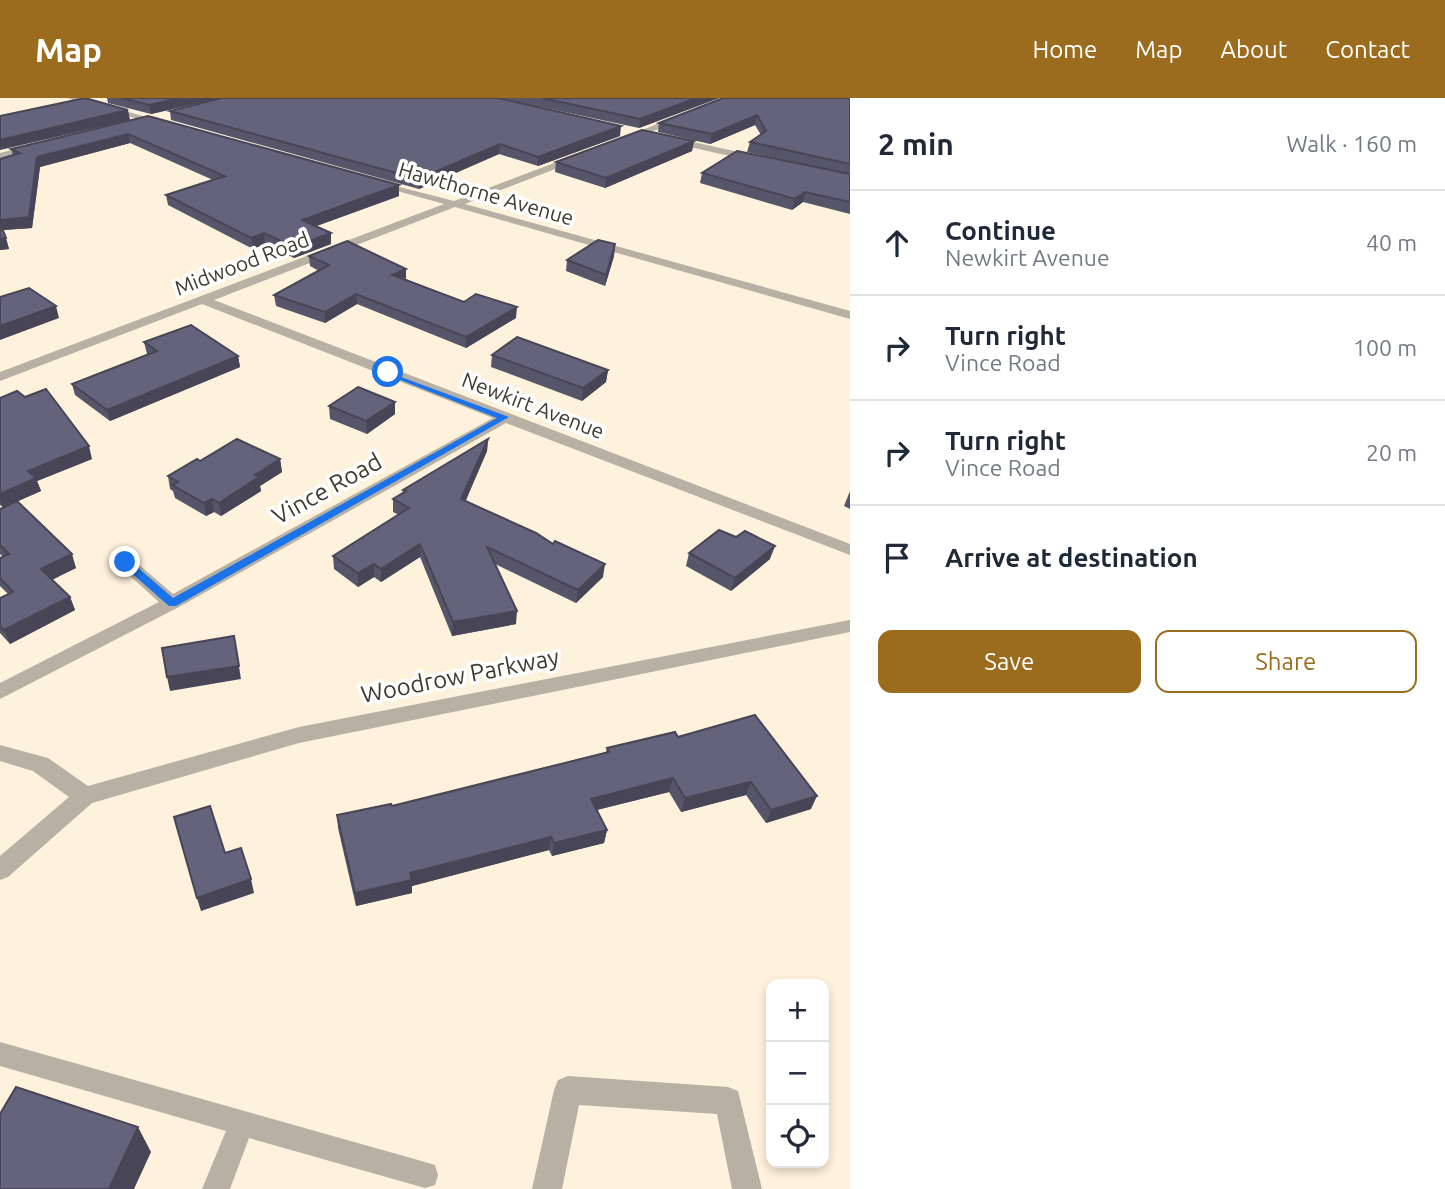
<!DOCTYPE html>
<html lang="en">
<head>
<meta charset="utf-8">
<style>
	:root { --surface:#fff; --page:#f6f6f7; --text:#1f2937; --muted:#747a83; --line:#e0e1e3; --accent:#9b6c1d }
	body { margin:0; font-family:Ubuntu,sans-serif; background:var(--page); color:var(--text) }
	.controls { position:absolute; right:21px; bottom:21px; display:grid; overflow:hidden; border-radius:14px; box-shadow:0 4px 10px #0003 }
	.controls button { width:63px; height:63px; display:grid; place-items:center; padding:0; border:0; border-bottom:2px solid var(--line); background:var(--surface); color:var(--text); font:35px sans-serif }
	.stop { position:absolute; width:21px; height:21px; margin:-16px; border:5px solid #1a73e8; border-radius:50%; background:#fff }
	.stop.end { background:#1a73e8; border-color:#fff; box-shadow:0 2px 7px #0008 }
	.list { margin:0; padding:0; list-style:none }
	h2 { display:flex; justify-content:space-between; align-items:center; height:91px; margin:0; padding:0 28px; font-size:30px }
	h2 small { font-size:23px; font-weight:400; color:var(--muted) }
	.list li { display:grid; grid-template-columns:46px 1fr auto; gap:21px; align-items:center; box-sizing:border-box; height:105px; padding:0 28px; border-top:2px solid var(--line) }
	.list b { display:block; font-size:26px; white-space:nowrap }
	.list p { margin:0; font-size:23px; white-space:nowrap; color:var(--muted) }
	.list em { font-size:23px; font-style:normal; color:var(--muted) }
	.actions { display:flex; gap:14px; padding:21px 28px }
	.actions a { flex:1; padding:16px 0; border:2px solid var(--accent); border-radius:14px; text-align:center; font-size:24px; color:var(--accent) }
	.actions .main { background:var(--accent); color:#fff }
	.icon { flex:none; width:38px; height:38px; fill:none; stroke:currentColor; stroke-width:2; stroke-linecap:round; stroke-linejoin:round }
	.map { position:relative; flex:none; width:850px; height:1091px; overflow:hidden }
	header { display:flex; align-items:center; gap:42px; box-sizing:border-box; height:98px; padding:0 35px; background:var(--accent); color:#fff }
	header strong { font-size:33px }
	nav { display:flex; gap:38px; margin-inline-start:auto; font-size:24px }
	main { display:flex }
	aside { flex:1; background:var(--surface) }
	.map>svg:first-child { display:block }
</style>
</head>
<body>
<header>
<strong>Map</strong>
<nav><a>Home</a><a>Map</a><a>About</a><a>Contact</a></nav>
</header>
<main>
<div class="map">
<svg width="850" height="1091" viewBox="0 0 850 1091">
	<rect width="100%" height="100%" fill="#fef2dc"/>
	<g fill="none" stroke-linecap="round" stroke-linejoin="round">
		<!-- service -->
		<path fill="#b8afa5" fill-rule="evenodd" d="M0,944L425,1064L435,1067L438,1077L435,1087L425,1090L249,1040L230,1091H202L226,1033L0,968Z"/>
		<!-- minor -->
		<g fill="#b8afa5" fill-rule="evenodd">
			<path d="M67,0H81L173,27L165,29Z"/>
			<path d="M682,16L686,19L685,21L625,44L617,42Z"/>
			<path d="M670,39L757,58L762,61L757,64L667,44V40Z"/>
			<path d="M36,46L39,47V51L0,61V55Z"/>
			<path d="M578,56L583,59L581,61L465,106L850,213V221L455,109L214,202L850,446V457L506,325L179,509L0,601V585L159,504L119,468L116,464L119,460H131L173,496L493,320L202,206L0,283V274L444,106L372,86V82L454,103Z"/>
			<path d="M850,522V534L299,645L92,705L8,779L0,782V758L69,699L33,673L0,663V647L48,660L88,688L299,629Z"/>
			<path d="M568,978L728,989L738,993L762,1091H732L717,1016L579,1007L562,1091H532L554,992L558,982Z"/>
		</g>
	</g>
	<!-- wall -->
	<g fill="#57556a">
		<path d="M107,0H221L151,16L108,5Z"/>
		<path d="M499,0H719L639,30Z"/>
		<path d="M850,0V116L803,104L792,112L700,85L702,75L825,71L747,54L750,44L761,37L755,27L710,46L658,34L659,25L783,1Z"/>
		<path d="M170,13L620,38L538,68L499,56L419,91L171,22Z"/>
		<path d="M148,18L399,98L316,128L331,135V146L294,160L265,146L253,151L168,107L166,97L213,82L130,45L40,69L32,130L3,132L9,151L0,152V61L13,57L11,51Z"/>
		<path d="M694,43L692,53L605,90L555,74L556,64Z"/>
		<path d="M615,146L614,158L605,188L566,173L567,162Z"/>
		<path d="M309,158L406,181L464,204L516,220L466,250L357,206L325,225L276,208L274,197L319,173L310,168Z"/>
		<path d="M144,244L238,258L240,269L110,323L75,297L72,286L148,257L147,256Z"/>
		<path d="M492,257L608,272L606,284L582,303L491,269Z"/>
		<path d="M0,300L92,361L37,383L41,393L17,403L76,470L52,481L70,499L75,512L10,546L0,535V500L8,496L0,488V460L3,459L0,456V411L3,409L0,407Z"/>
		<path d="M395,304V316L367,336L330,321L329,308Z"/>
		<path d="M488,341L487,353L465,403L603,479L576,505L495,466L516,526L452,538L420,459L381,484L374,479L358,489L334,471L333,458L399,417L393,414V401L403,395V392Z"/>
		<path d="M280,361L282,374L260,388L261,393L221,418L214,414L206,418L175,400L173,393L170,391L168,378L200,363Z"/>
		<path d="M850,393V411L844,408Z"/>
		<path d="M736,439L770,461L731,493L686,468L689,455Z"/>
		<path d="M678,639L811,711L766,725L746,697L681,714L669,694L597,712L607,732L604,745L552,758L549,752L412,788V795L356,808L338,730L337,717L392,708L606,654L607,650Z"/>
	</g>
	<!-- shaded-wall -->
	<g fill="#474556">
		<path d="M181,0H221L151,16L149,7Z"/>
		<path d="M696,0H719L639,30L640,21Z"/>
		<path d="M128,12L130,22L0,52V42Z"/>
		<path d="M757,17L755,27L710,46L712,36Z"/>
		<path d="M621,28L620,38L538,68V59Z"/>
		<path d="M128,36L130,45L40,69L32,130L2,132L0,122L37,59Z"/>
		<path d="M694,43L692,53L605,90L606,80Z"/>
		<path d="M500,46L499,56L419,91L418,81Z"/>
		<path d="M399,87V98L303,133L302,122Z"/>
		<path d="M805,94L803,104L792,112L795,101Z"/>
		<path d="M264,135L265,146L253,151L251,140Z"/>
		<path d="M331,135V146L294,160L293,149Z"/>
		<path d="M6,140L9,151L0,152V141Z"/>
		<path d="M615,146L614,158L605,188L606,177Z"/>
		<path d="M406,171V181L392,177Z"/>
		<path d="M356,196L357,206L325,225V214Z"/>
		<path d="M56,208L59,220L0,242V228Z"/>
		<path d="M517,209L516,220L466,250V239Z"/>
		<path d="M238,258L240,269L110,323L107,312Z"/>
		<path d="M608,272L606,284L582,303L583,290Z"/>
		<path d="M395,304V316L367,336L366,323Z"/>
		<path d="M488,341L487,353L461,414V401Z"/>
		<path d="M89,348L92,361L37,383L41,393L3,410L0,401V396L28,373Z"/>
		<path d="M280,361L282,374L260,388L261,393L221,418L219,405L255,377Z"/>
		<path d="M212,401L214,414L206,418L204,405Z"/>
		<path d="M420,446V459L381,484V471Z"/>
		<path d="M775,448L770,461L731,493L735,480Z"/>
		<path d="M72,456L76,470L46,485L41,471Z"/>
		<path d="M374,466V479L358,489V475Z"/>
		<path d="M605,466L603,479L576,505L578,492Z"/>
		<path d="M70,499L75,512L10,546L4,532Z"/>
		<path d="M517,513L516,526L452,538L453,524Z"/>
		<path d="M234,538L241,581L170,593L167,579Z"/>
		<path d="M673,680L669,694L588,714L591,701Z"/>
		<path d="M751,684L746,697L681,714L685,700Z"/>
		<path d="M817,698L811,711L766,725L771,712Z"/>
		<path d="M607,732L604,745L552,758L554,745Z"/>
		<path d="M551,739L549,752L412,788V795L356,808L355,795L410,775Z"/>
		<path d="M251,781L254,795L201,813L197,800Z"/>
		<path d="M138,1029L151,1054L134,1091H109Z"/>
	</g>
	<!-- building -->
	<g fill="#65637b" stroke="#474556" stroke-width="2">
		<path d="M85,0L128,12L0,42V18Z"/>
		<path d="M122,0H181L149,7Z"/>
		<path d="M222,0H498L621,28L538,59L500,46L418,81L170,13Z"/>
		<path d="M542,0H696L640,21Z"/>
		<path d="M723,0H850V66L750,44L766,33L757,17L712,36L659,25Z"/>
		<path d="M148,18L399,87L302,122L331,135L293,149L264,135L251,140L166,97L225,78L128,36L37,59L29,119L0,122V61L20,55L11,51Z"/>
		<path d="M642,32L694,43L606,80L556,64Z"/>
		<path d="M737,53L850,76V104L805,94L795,101L702,75Z"/>
		<path d="M0,125L6,140L0,141Z"/>
		<path d="M598,142L615,146L606,177L567,162Z"/>
		<path d="M347,143L406,171L392,177L464,204L476,196L517,209L466,239L356,196L325,214L274,197L329,167L309,158Z"/>
		<path d="M29,190L56,208L0,228V199Z"/>
		<path d="M191,227L238,258L107,312L72,286L157,253L144,244Z"/>
		<path d="M517,239L608,272L583,290L492,257Z"/>
		<path d="M358,289L395,304L366,323L329,308Z"/>
		<path d="M46,291L89,348L28,373L36,380L0,396V300L17,293L25,299Z"/>
		<path d="M237,341L280,361L255,377L259,379L219,405L212,401L204,405L172,387L178,384L168,378L197,361L200,363Z"/>
		<path d="M488,341L461,401L536,435L553,446L555,443L605,466L578,492L487,449L517,513L453,524L420,446L381,471L374,466L358,475L333,458L409,410L393,401L406,393L403,392Z"/>
		<path d="M17,403L72,456L41,471L70,499L4,532L0,528V500L13,494L0,480V460L9,456L0,447V411Z"/>
		<path d="M719,432L736,439L745,433L775,448L735,480L689,455Z"/>
		<path d="M234,538L239,568L167,579L162,550Z"/>
		<path d="M755,617L817,698L771,712L751,684L685,700L673,680L591,701L607,732L554,745L551,739L410,775L412,782L355,795L337,717L391,706L392,708L609,654L607,650L675,634L678,639Z"/>
		<path d="M210,708L225,755L241,750L251,781L197,800L174,719Z"/>
		<path d="M16,989L138,1029L109,1091H0V1016Z"/>
	</g>
	<!-- route -->
	<path fill="#1a73e8" d="M385,273L509,319L176,508H169L121,466V462H129L173,500L497,320L385,276Z"/>
	<g text-anchor="middle" stroke-width="7" stroke-linejoin="round" paint-order="stroke">
		<!-- far-street labels -->
		<g font-size="21" fill="#403b30" stroke="#fff">
			<text transform="translate(486 96) rotate(16)" y="7">Hawthorne Avenue</text>
			<text transform="translate(242 166) rotate(-21)" y="7">Midwood Road</text>
			<text transform="translate(533 308) rotate(21)" y="7">Newkirt Avenue</text>
		</g>
		<!-- street labels -->
		<g font-size="24" fill="#403b30" stroke="#fff">
			<text transform="translate(327 391) rotate(-29)" y="8">Vince Road</text>
			<text transform="translate(460 578) rotate(-11)" y="8">Woodrow Parkway</text>
		</g>
	</g>
</svg>
<div class="controls">
<button>+</button>
<button>−</button>
<button><svg class="icon" aria-label="locate" viewBox="0 0 24 24"><circle cx="12" cy="12" r="6"/><path d="M12 2v4M12 18v4M2 12h4M18 12h4"/></svg></button>
</div>
<div class="stop" style="left:388px;top:274px"></div>
<div class="stop end" style="left:125px;top:464px"></div>
</div>
<aside>
<h2>2 min<small>Walk · 160 m</small></h2>
<ul class="list">
<li><svg class="icon" aria-label="ahead" viewBox="0 0 24 24"><path d="M12 20V5M6 11l6-6 6 6"/></svg><div><b>Continue</b><p>Newkirt Avenue</p></div><em>40 m</em></li>
<li><svg class="icon" aria-label="right" viewBox="0 0 24 24"><path d="M7 20v-9h11M14 6l5 5-5 5"/></svg><div><b>Turn right</b><p>Vince Road</p></div><em>100 m</em></li>
<li><svg class="icon" aria-label="right" viewBox="0 0 24 24"><path d="M7 20v-9h11M14 6l5 5-5 5"/></svg><div><b>Turn right</b><p>Vince Road</p></div><em>20 m</em></li>
<li><svg class="icon" aria-label="arrive" viewBox="0 0 24 24"><path d="M6 21V4h12l-3 4 3 4H6"/></svg><div><b>Arrive at destination</b></div></li>
</ul>
<div class="actions"><a class="main">Save</a><a>Share</a></div>
</aside>
</main>
</body>
</html>
